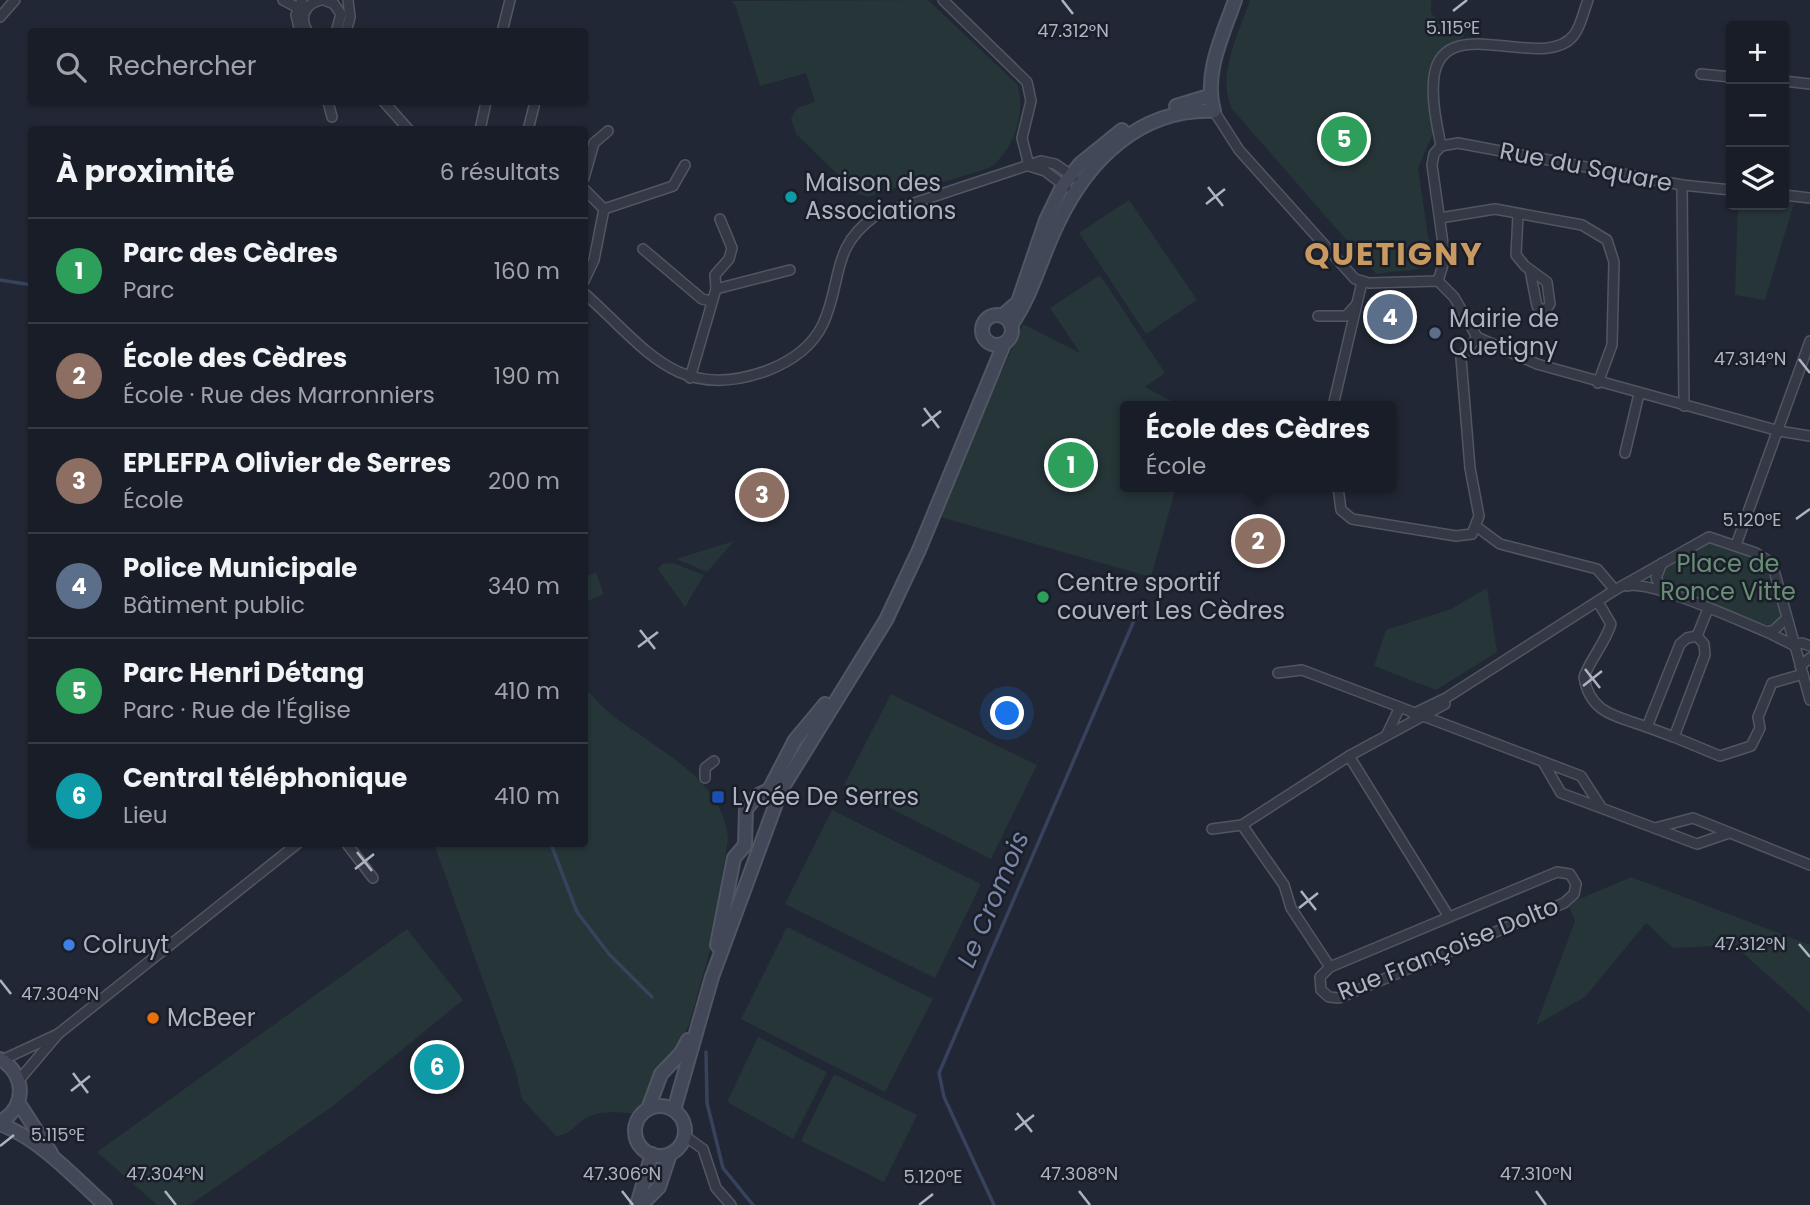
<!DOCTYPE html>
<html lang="fr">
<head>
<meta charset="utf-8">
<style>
	:root { --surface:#191d27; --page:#22262f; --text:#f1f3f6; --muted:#9fa2a7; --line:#373b44; --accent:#db2777 }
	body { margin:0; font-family:Poppins,sans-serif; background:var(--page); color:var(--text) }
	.controls { position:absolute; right:21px; top:21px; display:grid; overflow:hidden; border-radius:7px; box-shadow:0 2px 5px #0004 }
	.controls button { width:63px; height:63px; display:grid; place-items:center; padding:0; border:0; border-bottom:2px solid var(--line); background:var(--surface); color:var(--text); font:35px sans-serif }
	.you { position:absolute; left:1008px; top:714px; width:24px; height:24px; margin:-18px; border:5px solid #fff; border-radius:50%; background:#1a73e8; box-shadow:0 0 0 10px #1a73e833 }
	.badge { display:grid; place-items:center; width:46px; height:46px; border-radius:50%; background:var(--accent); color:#fff; font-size:23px; font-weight:700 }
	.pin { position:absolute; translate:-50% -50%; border:4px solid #fff; box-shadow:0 2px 7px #0006 }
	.popup { position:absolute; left:1120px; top:401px; width:276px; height:91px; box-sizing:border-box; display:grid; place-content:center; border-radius:7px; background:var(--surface); filter:drop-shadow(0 2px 5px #0005); font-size:23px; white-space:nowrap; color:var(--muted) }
	.popup b { font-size:26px; color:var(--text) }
	.popup::after { content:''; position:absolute; left:50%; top:100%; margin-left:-14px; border:14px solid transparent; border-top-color:var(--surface) }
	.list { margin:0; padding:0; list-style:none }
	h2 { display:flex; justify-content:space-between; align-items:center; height:91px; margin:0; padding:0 28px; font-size:30px }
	h2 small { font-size:23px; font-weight:400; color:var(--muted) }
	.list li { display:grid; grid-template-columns:46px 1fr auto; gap:21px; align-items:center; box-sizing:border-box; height:105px; padding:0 28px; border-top:2px solid var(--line) }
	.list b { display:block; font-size:26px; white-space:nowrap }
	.list p { margin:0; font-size:23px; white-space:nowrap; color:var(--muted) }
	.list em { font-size:23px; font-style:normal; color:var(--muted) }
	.icon { flex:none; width:38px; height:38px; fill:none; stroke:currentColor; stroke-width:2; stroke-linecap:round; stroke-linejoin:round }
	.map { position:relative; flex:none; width:1810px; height:1205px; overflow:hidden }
	.search { position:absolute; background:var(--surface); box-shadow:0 2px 5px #0004; left:28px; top:28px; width:560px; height:77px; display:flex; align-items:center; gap:18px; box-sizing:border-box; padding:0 24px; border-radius:7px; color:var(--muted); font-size:26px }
	.panel { position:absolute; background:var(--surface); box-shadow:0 2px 5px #0004; left:28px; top:126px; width:560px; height:721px; border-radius:7px }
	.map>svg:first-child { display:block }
</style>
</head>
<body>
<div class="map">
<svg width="1810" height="1205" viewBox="0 0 1810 1205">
	<rect width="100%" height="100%" fill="#212734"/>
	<!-- green -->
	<g fill="#263538">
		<path d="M928,0L1017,84C1027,111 1013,153 989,168L921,189L917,181L889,190L885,177L872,180L876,194L868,197L858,194L796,134L791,118L797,108L815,102L806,73L760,86L736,7L731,1Z"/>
		<path d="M1250,0H1431V13L1446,29L1465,32L1464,37L1435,56L1429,81L1436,127L1418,168L1431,256L1420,269L1376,274L1232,109C1216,75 1239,33 1250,0Z"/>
		<path d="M1129,200L1197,300L1146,334L1079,233Z"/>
		<path d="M1784,202L1794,203L1765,300L1735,295L1738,205H1784Z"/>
		<path d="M1100,275L1165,373L1145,387L1181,406H1125V487H1176L1151,577L937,516L1023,324L1080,353L1050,308Z"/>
		<path d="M1713,540L1767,561L1783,614L1781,619L1767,626L1663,584L1660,575L1665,566Z"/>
		<path d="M734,541L707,572L676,559Z"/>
		<path d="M673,563L704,575L685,607L658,569L662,564Z"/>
		<path d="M596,573L604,594L585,602V576Z"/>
		<path d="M1487,588L1497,652L1436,690L1374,666L1386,630L1451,609Z"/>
		<path d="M585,688C592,695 599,704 607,711C649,746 725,777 728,840L711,947L689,1025L642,1108L635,1113C620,1113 605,1110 590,1116C577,1121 571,1136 556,1136L522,1099L516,1072L434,844H584Z"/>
		<path d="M891,694L1037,765L991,859L844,785Z"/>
		<path d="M832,810L981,884L935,978L785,904Z"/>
		<path d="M1631,877L1810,945V1013L1734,945L1673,948L1646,923L1585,997L1536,1025L1575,921L1568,904Z"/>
		<path d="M787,927L933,999L885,1092L741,1019Z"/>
		<path d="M407,929L463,1000L333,1106L190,1205H157L97,1152Z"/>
		<path d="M758,1037L827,1072L793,1139L727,1102Z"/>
		<path d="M834,1074L917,1115L884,1182L801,1141Z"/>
	</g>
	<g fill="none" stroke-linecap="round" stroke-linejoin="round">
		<!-- stream -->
		<g stroke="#37435c" stroke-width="3.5">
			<path d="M0,280L32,285"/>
			<path d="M551,844L577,912L609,954L652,997"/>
			<path d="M706,1052L707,1103L723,1168L753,1205"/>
			<path d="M994,1205L944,1097L939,1073L1139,609"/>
		</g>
		<defs>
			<g id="minor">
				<path d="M283,0L300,9"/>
				<path d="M324,0L334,4L341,14L336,32"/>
				<path d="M943,0L1027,82L1031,101L1022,138L1029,166"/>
				<path d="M0,17L15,0"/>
				<path d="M300,32L296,15L302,0"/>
				<path d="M308,32C299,18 304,4 321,0"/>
				<path d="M346,32L350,17L348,0"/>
				<path d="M502,32L510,0"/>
				<path d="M1701,74L1731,77"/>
				<path d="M1784,81L1810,84"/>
				<path d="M328,102L332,117"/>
				<path d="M384,102L409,130"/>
				<path d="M1214,111L1239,150L1355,279L1369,283L1438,281L1454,297L1477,337L1537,364L1779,431L1810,436"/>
				<path d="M480,130L486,102"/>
				<path d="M528,130L535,102"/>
				<path d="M1441,146L1458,143L1682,185L1731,190"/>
				<path d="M1029,166L1045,171L1066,187"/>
				<path d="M584,178L594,143L608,131"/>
				<path d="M1682,185L1684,406"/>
				<path d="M584,189L604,209"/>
				<path d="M1784,195L1810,198"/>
				<path d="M1518,215L1516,255L1525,266L1547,282L1550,304L1545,311L1537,306L1530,270"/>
				<path d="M1440,218L1495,209L1582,225L1607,240L1614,262L1612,345L1598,383"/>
				<path d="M643,249L702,299L711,301"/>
				<path d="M584,281L594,260L604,209L673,186L685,165"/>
				<path d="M1438,281L1445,258L1432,165L1434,154L1441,146C1437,125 1431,99 1434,77C1443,9 1544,74 1574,35C1581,26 1584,10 1588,0"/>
				<path d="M716,289L715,275L729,259L732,248L720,219"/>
				<path d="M584,293C645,347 677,403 766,371C790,362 812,347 823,324C843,280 830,248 875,216L1041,161L1055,164L1074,177"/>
				<path d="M1318,316H1346L1356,305"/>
				<path d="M690,378L716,289L790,270"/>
				<path d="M1333,406L1362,282"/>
				<path d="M1625,453L1639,394"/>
				<path d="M1338,487L1341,510L1352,519L1456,536L1472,534L1479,516L1470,468L1461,358L1477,337"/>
				<path d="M1477,527L1500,544L1597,569L1615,590"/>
				<path d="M1736,545L1810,341"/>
				<path d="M1662,563L1656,578L1664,592"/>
				<path d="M1627,586C1652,580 1739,621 1767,632L1774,630L1786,619"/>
				<path d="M1598,602L1611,624C1604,645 1591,658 1584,677C1590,714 1617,716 1647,727"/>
				<path d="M1767,632L1793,645"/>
				<path d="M1697,636L1704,644L1705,655L1674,737L1647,727L1680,644L1687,638Z"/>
				<path d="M1697,636L1708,609"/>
				<path d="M1793,645L1802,643L1810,646"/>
				<path d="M1800,666L1810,658"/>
				<path d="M1278,673L1302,670L1581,776L1601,807"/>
				<path d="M1413,714L1446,698L1615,590L1709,537L1756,553L1772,563L1810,700"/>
				<path d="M1387,734L1399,709"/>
				<path d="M1674,737L1720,756L1751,746L1760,728L1758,717L1772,683L1803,674"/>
				<path d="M1349,756L1449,917"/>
				<path d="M1543,762L1561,793L1697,844L1729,833"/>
				<path d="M705,778V768L714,761"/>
				<path d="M1242,825L1284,885L1291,908L1330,967"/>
				<path d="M1655,828L1693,818L1810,865"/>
				<path d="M1212,829L1242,825L1349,756L1445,704"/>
				<path d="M347,844L373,878"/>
				<path d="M1557,872L1570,874L1576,884L1574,894L1564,903L1339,998L1329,997L1321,990L1320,977L1330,967Z"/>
				<path d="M58,1034L297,844"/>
				<path d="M2,1060L58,1034L19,1080"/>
				<path d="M685,1136L703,1149L716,1188L731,1205"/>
			</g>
			<g id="secondary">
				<path d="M1176,106L1209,96"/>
				<circle cx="997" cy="330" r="15"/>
				<path d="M1002,316L1018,302L1046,220L1063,185L1080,164L1122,130"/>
				<path d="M1011,325C1033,294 1041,257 1058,223C1088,160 1140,108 1214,111C1203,74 1223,35 1235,0"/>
				<path d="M769,790L795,740L825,704"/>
				<path d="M717,945L734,858L745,845L746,809L758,795L769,790"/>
				<path d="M0,1059C26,1074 27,1107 0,1122"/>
				<path d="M18,1102L51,1153"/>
				<circle cx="660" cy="1131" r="25"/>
				<path d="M648,1109L661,1074L681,1053L688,1040"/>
				<path d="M674,1110L712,977L781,790L886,620L919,550L1004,344"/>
				<path d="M0,1124C40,1139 74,1177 105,1205"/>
				<path d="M637,1205L652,1154"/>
				<path d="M641,1205L659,1187L670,1154"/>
			</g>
		</defs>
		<!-- minor casing -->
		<use href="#minor" stroke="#515663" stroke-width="12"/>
		<!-- secondary casing -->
		<use href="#secondary" stroke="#515663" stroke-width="16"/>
		<!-- minor -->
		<use href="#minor" stroke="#343945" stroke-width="9"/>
		<!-- secondary -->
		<use href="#secondary" stroke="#424857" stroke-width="12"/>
	</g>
	<!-- ticks -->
	<path fill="none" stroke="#aeb3c2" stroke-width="2.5" d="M1062,0L1073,14M1453,11L1467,0M1208,187L1223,206M1206,204L1225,189M1799,359L1810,373M924,408L939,428M922,426L941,411M1796,519L1810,509M640,630L655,649M638,647L658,632M1585,669L1600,688M1583,686L1602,671M357,852L372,871M355,869L374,854M1301,891L1316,910M1299,908L1318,893M1799,944L1810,957M0,980L11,994M73,1073L88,1093M71,1091L90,1076M1017,1113L1032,1132M1015,1130L1034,1115M0,1146L14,1135M165,1191L176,1205M622,1191L633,1205M1079,1191L1090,1205M1536,1191L1546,1205M919,1205L933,1194"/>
	<!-- markers -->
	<circle fill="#0f9aa8" stroke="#1a1e29" stroke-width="2.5" cx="791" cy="197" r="7"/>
	<circle fill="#5c6f8a" stroke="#1a1e29" stroke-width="2.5" cx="1435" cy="333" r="7"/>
	<circle fill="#2e9e5b" stroke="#1a1e29" stroke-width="2.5" cx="1043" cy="597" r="7"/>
	<rect fill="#1a4fb4" stroke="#1a1e29" stroke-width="2.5" x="711" y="790" width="14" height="14" rx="3.5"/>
	<circle fill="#3f7fe0" stroke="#1a1e29" stroke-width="2.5" cx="69" cy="945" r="7"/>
	<circle fill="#e8710a" stroke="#1a1e29" stroke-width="2.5" cx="153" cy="1018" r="7"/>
	<g text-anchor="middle" stroke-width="5" stroke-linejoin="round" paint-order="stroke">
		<!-- street labels -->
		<g font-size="24" fill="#aeb3c2" stroke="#1a1e29">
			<text transform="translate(1586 167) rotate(11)" y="8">Rue du Square</text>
			<text transform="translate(1448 949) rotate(-22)" y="8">Rue Françoise Dolto</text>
		</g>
		<!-- poi labels -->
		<g font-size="24" fill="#aeb3c2" stroke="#1a1e29" text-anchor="start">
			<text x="805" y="191">Maison des<tspan x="805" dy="28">Associations</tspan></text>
			<text x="1449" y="327">Mairie de<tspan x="1449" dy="28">Quetigny</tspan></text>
			<text x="1057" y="591">Centre sportif<tspan x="1057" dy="28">couvert Les Cèdres</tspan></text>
			<text x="732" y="805">Lycée De Serres</text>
			<text x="83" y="953">Colruyt</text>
			<text x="167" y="1026">McBeer</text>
		</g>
		<!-- park labels -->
		<g font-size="24" fill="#688f75" stroke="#1a1e29">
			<text x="1728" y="572">Place de<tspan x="1728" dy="28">Ronce Vitte</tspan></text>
		</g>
		<!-- water labels -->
		<g font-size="26" font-style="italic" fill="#7887a8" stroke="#1a1e29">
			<text transform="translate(993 899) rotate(-67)" y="9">Le Cromois</text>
		</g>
		<!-- district labels -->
		<g font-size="32" font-weight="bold" letter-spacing="2" fill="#c99962" stroke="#1a1e29">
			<text x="1394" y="265">QUETIGNY</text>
		</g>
	</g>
	<g font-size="18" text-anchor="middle" fill="#aeb3c2" stroke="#1a1e29" stroke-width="5" stroke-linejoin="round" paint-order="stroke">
		<text x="1453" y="34">5.115°E</text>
		<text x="1073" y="37">47.312°N</text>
		<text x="1750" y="365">47.314°N</text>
		<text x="1752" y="526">5.120°E</text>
		<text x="1750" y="950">47.312°N</text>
		<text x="60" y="1000">47.304°N</text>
		<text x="58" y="1141">5.115°E</text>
		<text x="165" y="1180">47.304°N</text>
		<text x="622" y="1180">47.306°N</text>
		<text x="1079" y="1180">47.308°N</text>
		<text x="1536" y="1180">47.310°N</text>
		<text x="933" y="1183">5.120°E</text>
	</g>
</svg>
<div class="controls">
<button>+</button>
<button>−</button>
<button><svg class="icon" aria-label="layers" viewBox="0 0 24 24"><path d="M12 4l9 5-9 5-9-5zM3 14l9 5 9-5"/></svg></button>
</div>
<div class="you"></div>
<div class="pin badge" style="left:1071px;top:465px;background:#2e9e5b">1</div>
<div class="pin badge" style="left:1258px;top:541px;background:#8d6e63">2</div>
<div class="popup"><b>École des Cèdres</b>École</div>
<div class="pin badge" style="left:762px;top:495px;background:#8d6e63">3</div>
<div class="pin badge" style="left:1390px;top:317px;background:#5c6f8a">4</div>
<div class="pin badge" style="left:1344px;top:139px;background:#2e9e5b">5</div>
<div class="pin badge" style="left:437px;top:1067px;background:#0f9aa8">6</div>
<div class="search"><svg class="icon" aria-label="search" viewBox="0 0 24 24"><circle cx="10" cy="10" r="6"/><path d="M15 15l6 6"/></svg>Rechercher</div>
<section class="panel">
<h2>À proximité<small>6 résultats</small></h2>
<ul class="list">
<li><span class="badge" style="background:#2e9e5b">1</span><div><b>Parc des Cèdres</b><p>Parc</p></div><em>160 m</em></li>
<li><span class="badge" style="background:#8d6e63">2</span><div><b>École des Cèdres</b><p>École · Rue des Marronniers</p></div><em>190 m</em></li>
<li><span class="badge" style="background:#8d6e63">3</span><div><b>EPLEFPA Olivier de Serres</b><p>École</p></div><em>200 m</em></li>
<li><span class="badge" style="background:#5c6f8a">4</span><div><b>Police Municipale</b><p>Bâtiment public</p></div><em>340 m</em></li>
<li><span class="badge" style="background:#2e9e5b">5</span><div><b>Parc Henri Détang</b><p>Parc · Rue de l'Église</p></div><em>410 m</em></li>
<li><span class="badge" style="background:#0f9aa8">6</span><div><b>Central téléphonique</b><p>Lieu</p></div><em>410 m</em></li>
</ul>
</section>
</div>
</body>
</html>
